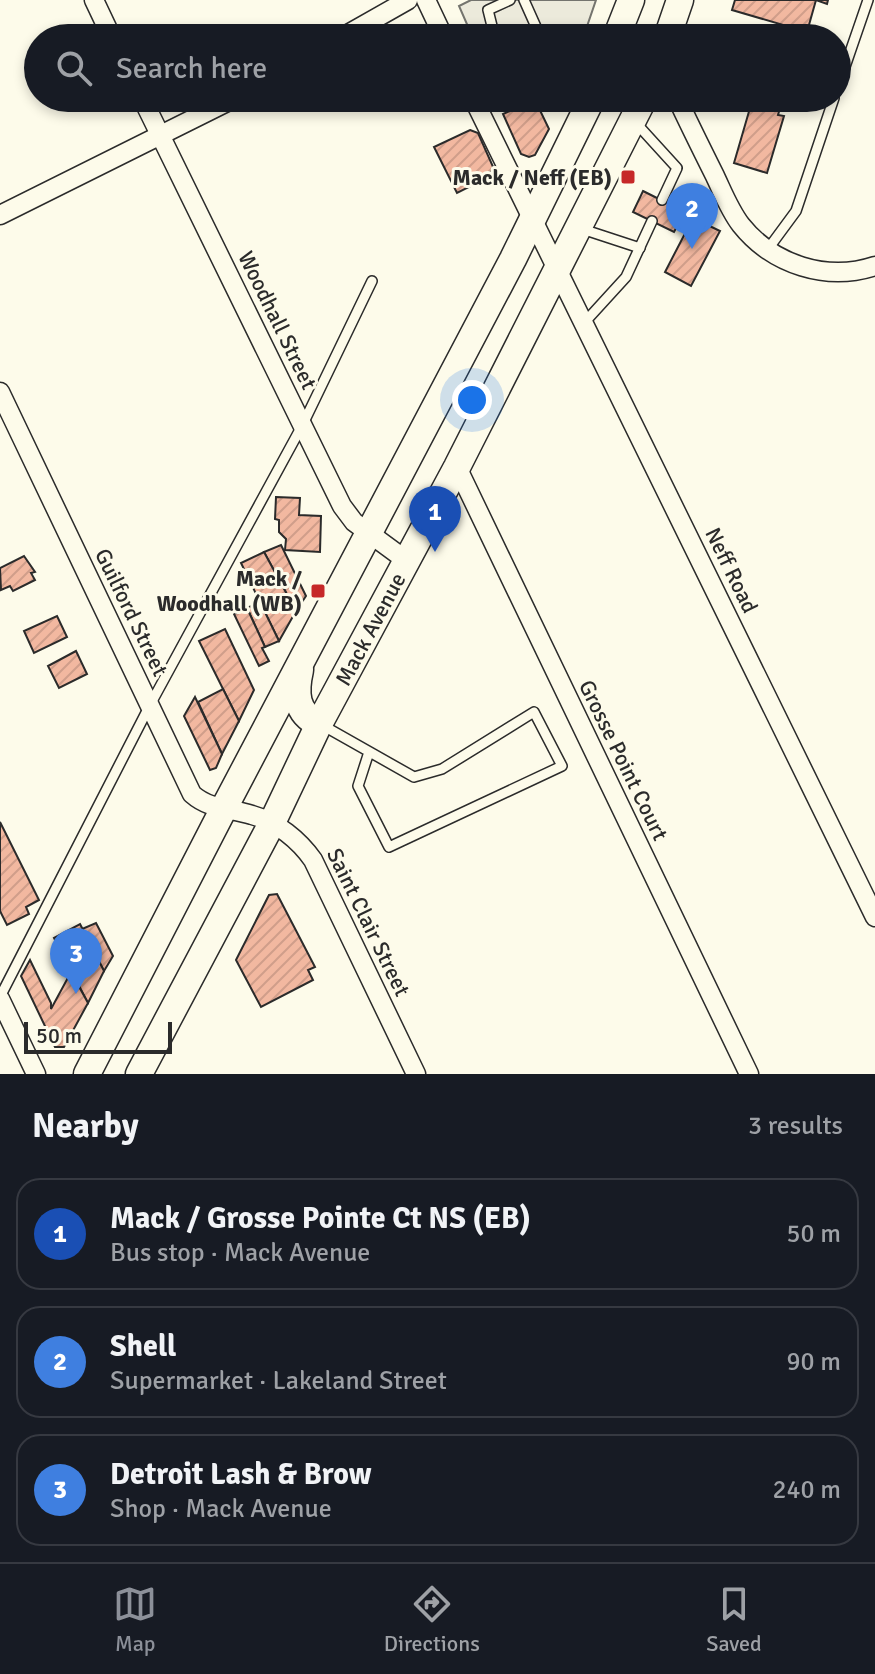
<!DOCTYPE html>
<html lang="en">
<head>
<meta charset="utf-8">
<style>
	:root { --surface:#171b24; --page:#242831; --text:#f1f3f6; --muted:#9ea1a6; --line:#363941; --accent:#8c9099 }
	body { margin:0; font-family:Signika,sans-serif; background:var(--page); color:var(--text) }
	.scale { position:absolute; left:24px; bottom:20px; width:148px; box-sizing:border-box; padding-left:8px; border:4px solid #2b2b2b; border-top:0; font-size:22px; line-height:28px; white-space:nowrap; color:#2b2b2b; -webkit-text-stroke:6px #fdfbea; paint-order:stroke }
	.you { position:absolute; left:472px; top:400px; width:28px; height:28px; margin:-20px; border:6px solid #fff; border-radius:50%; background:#1a73e8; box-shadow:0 0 0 12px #1a73e833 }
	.badge { display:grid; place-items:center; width:52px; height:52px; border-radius:50%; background:var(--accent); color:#fff; font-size:26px; font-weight:700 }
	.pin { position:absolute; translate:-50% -66px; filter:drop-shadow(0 2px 4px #0008) }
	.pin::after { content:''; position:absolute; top:42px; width:28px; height:24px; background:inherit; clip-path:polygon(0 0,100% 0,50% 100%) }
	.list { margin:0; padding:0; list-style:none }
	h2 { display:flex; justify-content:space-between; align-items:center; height:104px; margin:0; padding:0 32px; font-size:34px }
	h2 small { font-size:26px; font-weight:400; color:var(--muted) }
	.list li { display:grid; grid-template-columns:52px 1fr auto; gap:24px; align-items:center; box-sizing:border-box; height:112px; margin:0 16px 16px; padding:0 16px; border:2px solid var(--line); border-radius:24px }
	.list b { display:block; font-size:30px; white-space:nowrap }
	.list p { margin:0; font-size:26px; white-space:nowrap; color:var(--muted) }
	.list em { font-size:26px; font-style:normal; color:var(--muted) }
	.icon { flex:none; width:44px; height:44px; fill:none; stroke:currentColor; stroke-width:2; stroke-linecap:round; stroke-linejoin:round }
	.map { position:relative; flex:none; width:875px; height:1074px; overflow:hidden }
	.search { position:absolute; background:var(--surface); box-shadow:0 4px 12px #0003; left:24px; right:24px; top:24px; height:88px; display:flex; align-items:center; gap:20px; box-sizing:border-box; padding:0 28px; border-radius:44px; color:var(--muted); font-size:30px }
	.sheet { height:488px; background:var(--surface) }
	nav { display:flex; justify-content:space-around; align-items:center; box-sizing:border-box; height:112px; border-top:2px solid var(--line); background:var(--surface); font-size:22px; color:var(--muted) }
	nav a { display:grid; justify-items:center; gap:4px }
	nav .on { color:var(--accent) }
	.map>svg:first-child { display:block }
</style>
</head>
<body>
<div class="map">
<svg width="875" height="1074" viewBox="0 0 875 1074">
	<defs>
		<pattern id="building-hatch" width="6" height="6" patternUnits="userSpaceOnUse" patternTransform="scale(2)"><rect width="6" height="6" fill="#f2b8a0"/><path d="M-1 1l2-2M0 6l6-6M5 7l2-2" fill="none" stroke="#d09e8a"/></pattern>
	</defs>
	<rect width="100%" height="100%" fill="#fdfbea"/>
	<!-- parking -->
	<path fill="#eceadb" stroke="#74746e" stroke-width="2" d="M471,0H596L583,38H527L520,26L512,38H473L459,6Z"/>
	<!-- building -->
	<g fill="url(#building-hatch)" stroke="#2b2b2b" stroke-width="2">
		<path d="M735,0H828L827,4L816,0L807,32L732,10Z"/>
		<path d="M716,98H783L778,115L784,116L767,173L734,163L750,108Z"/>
		<path d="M535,100L549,129L535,155L529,157L521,154L503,114Z"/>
		<path d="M470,130L478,133L494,169L479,182L457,193L434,147Z"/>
		<path d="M643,191L685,212L674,232L633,212Z"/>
		<path d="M693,218L720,231L691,286L665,272Z"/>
		<path d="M276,497L300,498L299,515L321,516L320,552L285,550L286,539L279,532V520L275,519Z"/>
		<path d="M281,545L306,596L296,611L264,552Z"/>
		<path d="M264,552L296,611L279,641L241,563Z"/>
		<path d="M24,556L35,572L31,573L35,580L13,591L10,586L1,590L0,568Z"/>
		<path d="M260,602L279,641L265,647L247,608Z"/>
		<path d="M247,608L265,647L262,648L269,661L259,666L234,614Z"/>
		<path d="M57,616L67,637L34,653L24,631Z"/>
		<path d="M225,629L254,690L239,721L199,641Z"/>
		<path d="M76,651L87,674L59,688L48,666Z"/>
		<path d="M223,689L239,721L222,754L198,702Z"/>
		<path d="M195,697L222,754L216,768L210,770L184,716Z"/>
		<path d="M0,822L39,900L26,907L29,914L7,925L0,911Z"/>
		<path d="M277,894L315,967L308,970L313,980L261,1007L236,960L269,895Z"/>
		<path d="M96,923L113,956L104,971L82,929Z"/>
		<path d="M80,924L104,971L88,1003L54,938Z"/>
		<path d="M30,960L51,1003V1009L71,972L88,1003L64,1047H55L21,976Z"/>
	</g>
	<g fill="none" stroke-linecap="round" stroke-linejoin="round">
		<defs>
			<g id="service">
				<path d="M524,0L541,38"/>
				<path d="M495,38L488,10L510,0"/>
				<path d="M837,90L868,0"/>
				<path d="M636,123L677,168L662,200"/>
				<path d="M579,228L640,248"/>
				<path d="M768,249L796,211L834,98"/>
				<path d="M584,323L626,277L652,221"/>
				<path d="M322,725L414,777L442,769L534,712L562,766L389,847L358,786L369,752"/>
				<path d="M0,997L150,705L303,424L372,281"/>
			</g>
			<g id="minor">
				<path d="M94,0L112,38"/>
				<path d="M426,0L444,38"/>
				<path d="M341,38L408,0"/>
				<path d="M142,98L342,506L354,522L407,561"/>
				<path d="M473,98L875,917"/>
				<path d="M677,98C689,124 702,150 715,176C723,193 730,211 741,225C773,265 827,282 875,266"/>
				<path d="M0,215L235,98"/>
				<path d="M0,392L192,794C210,810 231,808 252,815C277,822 299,840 313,860L416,1074"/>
				<path d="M457,467L749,1074"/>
				<path d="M0,999L36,1074"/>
			</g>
			<g id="secondary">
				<path d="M616,38L631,0"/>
				<path d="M667,38L680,0"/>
				<path d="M300,670C295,692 295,713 319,724"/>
				<path d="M87,1074L223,810L513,259L592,98"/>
				<path d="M139,1074L272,823L319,724L457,467L644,98"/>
			</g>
		</defs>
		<!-- service casing -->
		<use href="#service" stroke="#2b2b2b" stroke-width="12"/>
		<!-- minor casing -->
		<use href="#minor" stroke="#2b2b2b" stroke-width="21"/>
		<!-- secondary casing -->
		<use href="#secondary" stroke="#2b2b2b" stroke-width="29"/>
		<!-- service -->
		<use href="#service" stroke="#fdfbea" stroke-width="9"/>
		<!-- minor -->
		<use href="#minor" stroke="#fdfbea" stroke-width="18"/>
		<!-- secondary -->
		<use href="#secondary" stroke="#fdfbea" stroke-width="26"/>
	</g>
	<!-- markers -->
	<g fill="#c62828" stroke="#fdfbea" stroke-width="3">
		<rect x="620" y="169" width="16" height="16" rx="4"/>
		<rect x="310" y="583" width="16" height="16" rx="4"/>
	</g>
	<g text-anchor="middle" stroke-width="6" stroke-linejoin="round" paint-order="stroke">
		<!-- poi labels -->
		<g font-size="22" font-weight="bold" fill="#2b2b2b" stroke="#fdfbea" text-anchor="end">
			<text x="612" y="185">Mack / Neff (EB)</text>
			<text x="302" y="586">Mack /<tspan x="302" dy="25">Woodhall (WB)</tspan></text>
		</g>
		<!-- street labels -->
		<g font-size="22" fill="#2b2b2b" stroke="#fdfbea">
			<text transform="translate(278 320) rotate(64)" y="8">Woodhall Street</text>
			<text transform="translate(732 570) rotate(64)" y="8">Neff Road</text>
			<text transform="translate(132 612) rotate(64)" y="8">Guilford Street</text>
			<text transform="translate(370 629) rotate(-62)" y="8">Mack Avenue</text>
			<text transform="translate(624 760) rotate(64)" y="8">Grosse Point Court</text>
			<text transform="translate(369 922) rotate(64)" y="8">Saint Clair Street</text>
		</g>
	</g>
</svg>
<div class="scale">50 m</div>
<div class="you"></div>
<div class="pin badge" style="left:435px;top:552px;background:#1a4fb4">1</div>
<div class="pin badge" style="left:692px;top:249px;background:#3f7fe0">2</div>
<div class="pin badge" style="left:76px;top:994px;background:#3f7fe0">3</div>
<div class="search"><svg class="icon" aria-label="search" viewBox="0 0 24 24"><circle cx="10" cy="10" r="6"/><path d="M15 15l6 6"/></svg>Search here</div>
</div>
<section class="sheet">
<h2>Nearby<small>3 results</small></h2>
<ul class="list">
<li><span class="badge" style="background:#1a4fb4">1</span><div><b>Mack / Grosse Pointe Ct NS (EB)</b><p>Bus stop · Mack Avenue</p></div><em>50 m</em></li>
<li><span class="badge" style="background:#3f7fe0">2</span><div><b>Shell</b><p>Supermarket · Lakeland Street</p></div><em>90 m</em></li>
<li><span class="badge" style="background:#3f7fe0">3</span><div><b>Detroit Lash &amp; Brow</b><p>Shop · Mack Avenue</p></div><em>240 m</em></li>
</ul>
</section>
<nav>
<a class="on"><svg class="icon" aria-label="map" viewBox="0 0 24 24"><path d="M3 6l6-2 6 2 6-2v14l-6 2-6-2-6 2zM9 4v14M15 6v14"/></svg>Map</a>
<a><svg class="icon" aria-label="directions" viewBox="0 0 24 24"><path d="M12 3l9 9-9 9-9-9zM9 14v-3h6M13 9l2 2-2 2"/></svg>Directions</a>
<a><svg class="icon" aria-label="saved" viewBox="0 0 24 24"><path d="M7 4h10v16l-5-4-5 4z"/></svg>Saved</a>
</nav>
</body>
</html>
